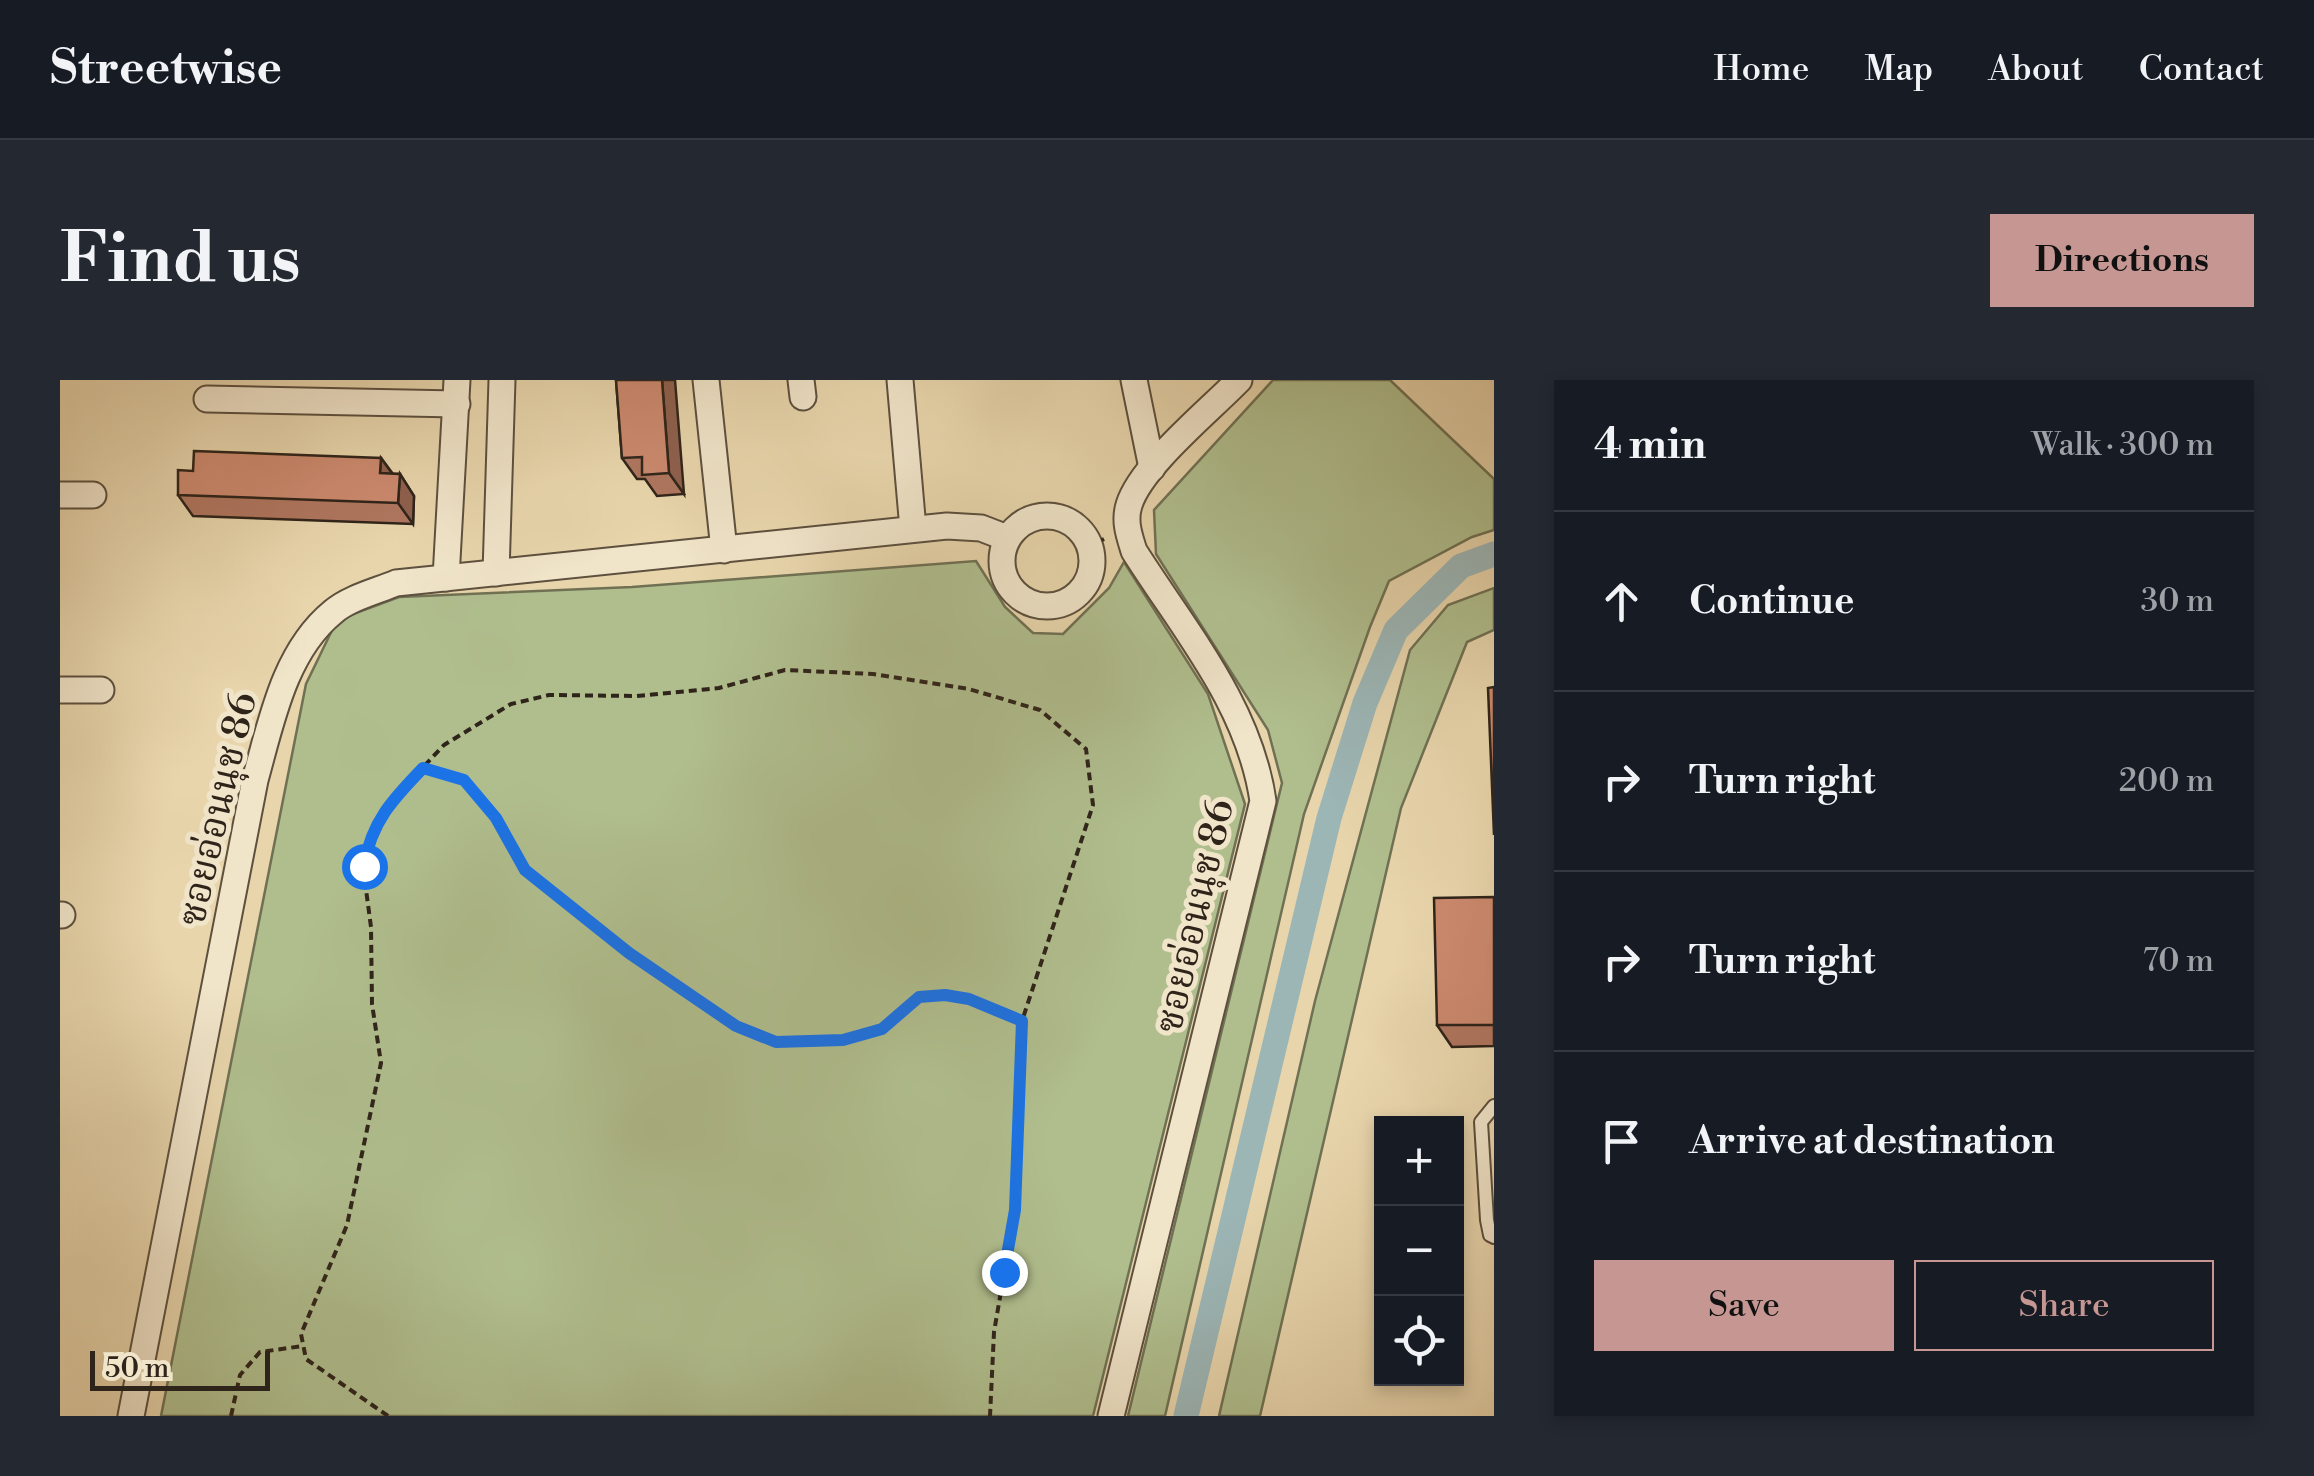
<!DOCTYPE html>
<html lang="en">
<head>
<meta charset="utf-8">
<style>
	:root { --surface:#171b24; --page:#242831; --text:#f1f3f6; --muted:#9ea1a6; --line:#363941; --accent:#c59692 }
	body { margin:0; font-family:"Libre Bodoni","Noto Serif Thai",serif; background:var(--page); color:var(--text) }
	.controls { position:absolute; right:30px; bottom:30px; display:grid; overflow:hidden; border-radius:0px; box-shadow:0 5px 15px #0003 }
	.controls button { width:90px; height:90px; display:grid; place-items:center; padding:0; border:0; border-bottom:2px solid var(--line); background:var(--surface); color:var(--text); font:50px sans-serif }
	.scale { position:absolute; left:30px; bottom:25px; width:180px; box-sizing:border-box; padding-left:10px; border:5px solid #2f241a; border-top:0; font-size:28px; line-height:35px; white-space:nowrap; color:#2f241a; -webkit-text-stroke:8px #f0e4c9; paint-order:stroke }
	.stop { position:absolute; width:30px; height:30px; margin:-22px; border:8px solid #1a73e8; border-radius:50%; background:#fff }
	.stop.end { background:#1a73e8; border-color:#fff; box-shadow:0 2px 10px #0008 }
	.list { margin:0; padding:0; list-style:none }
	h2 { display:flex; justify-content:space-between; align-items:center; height:130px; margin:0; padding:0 40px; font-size:42px }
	h2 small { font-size:32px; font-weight:400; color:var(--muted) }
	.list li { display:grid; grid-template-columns:65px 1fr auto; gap:30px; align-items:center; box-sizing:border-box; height:180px; padding:0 40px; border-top:2px solid var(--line) }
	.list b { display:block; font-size:38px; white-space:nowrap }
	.list em { font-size:32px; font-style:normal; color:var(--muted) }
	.actions { display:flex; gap:20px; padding:30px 40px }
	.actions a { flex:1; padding:22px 0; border:2px solid var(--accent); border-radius:0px; text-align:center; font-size:35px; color:var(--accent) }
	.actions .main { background:var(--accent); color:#111 }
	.icon { flex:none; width:55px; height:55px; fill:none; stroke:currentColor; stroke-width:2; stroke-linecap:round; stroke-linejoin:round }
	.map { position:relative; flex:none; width:1434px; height:1036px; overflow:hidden; border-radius:0px }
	header { display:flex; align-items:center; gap:60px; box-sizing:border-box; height:140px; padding:0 50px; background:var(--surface); border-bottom:2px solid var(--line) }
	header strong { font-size:48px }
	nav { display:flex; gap:55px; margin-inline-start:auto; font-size:35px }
	.intro { display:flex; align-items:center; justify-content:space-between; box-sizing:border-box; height:240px; padding:0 60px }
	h1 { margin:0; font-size:70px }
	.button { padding:25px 45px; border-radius:0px; background:var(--accent); color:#111; font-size:35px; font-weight:700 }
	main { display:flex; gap:60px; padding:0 60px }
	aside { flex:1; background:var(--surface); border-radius:0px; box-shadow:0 5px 15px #0003 }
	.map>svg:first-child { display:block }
</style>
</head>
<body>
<header>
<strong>Streetwise</strong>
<nav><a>Home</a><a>Map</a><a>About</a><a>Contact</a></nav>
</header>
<div class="intro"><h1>Find us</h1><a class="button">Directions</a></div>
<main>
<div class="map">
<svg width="1434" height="1036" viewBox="0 0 1434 1036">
	<rect width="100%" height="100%" fill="#e8d5ac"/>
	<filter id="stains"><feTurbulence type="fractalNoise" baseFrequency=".002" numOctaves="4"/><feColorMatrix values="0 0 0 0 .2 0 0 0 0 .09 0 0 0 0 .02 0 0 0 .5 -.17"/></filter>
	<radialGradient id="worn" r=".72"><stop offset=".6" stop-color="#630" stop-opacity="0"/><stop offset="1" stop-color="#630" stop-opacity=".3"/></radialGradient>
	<!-- green -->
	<g fill="#b0be8e" stroke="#707154" stroke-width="2.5">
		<path d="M1213,0H1330L1434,99V150L1412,157L1329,201L1310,247L1244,434L1105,1036H1068L1222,403L1208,350L1096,174L1094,130Z"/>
		<path d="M916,181L945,227L973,253L1003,254L1049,208L1064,182L1148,314L1185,424L1033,1036H101L246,304L277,240L339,217L572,207Z"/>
		<path d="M1434,208V250L1407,262L1341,428L1200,1036H1159L1255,621L1350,270L1388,225Z"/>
	</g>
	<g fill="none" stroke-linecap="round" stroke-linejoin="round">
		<!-- canal -->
		<path stroke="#9cb6b6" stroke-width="25" d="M1126,1036L1269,438L1305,323L1336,250L1401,186L1434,174"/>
		<defs>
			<path id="service" d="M1434,726L1421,742L1427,840L1430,855L1434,857"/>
			<g id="minor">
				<path d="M646,0L664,170"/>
				<path d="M741,0L743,17"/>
				<path d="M840,0L853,149"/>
				<path d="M1074,0L1092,88"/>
				<path d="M147,19L397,24"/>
				<path d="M0,115H33"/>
				<circle cx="987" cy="181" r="45"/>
				<path d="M436,193L442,0"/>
				<path d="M386,198L397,0"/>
				<path d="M0,310H41"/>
				<path d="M0,535H2"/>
				<path d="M71,1036L195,400C211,343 224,272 273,232C289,218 317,211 336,203L887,146L921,148L947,158"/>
				<path d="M1051,1036L1203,421C1189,325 1124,250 1074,171C1069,155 1064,141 1069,125C1081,86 1149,31 1179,0"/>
			</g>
		</defs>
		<!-- service casing -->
		<use href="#service" stroke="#5d503e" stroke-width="16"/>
		<!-- minor casing -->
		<use href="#minor" stroke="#5d503e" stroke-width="29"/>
		<!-- path -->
		<g stroke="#2f241a" stroke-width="4" stroke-dasharray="8 5" stroke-linecap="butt">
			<path d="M1030,166L1044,159"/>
			<path d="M364,388L404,400L435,438L465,489L569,573L676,646L716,661L783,660L822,649L859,617L885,615L909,619L962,641"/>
			<path d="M171,1036L180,995L200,972L243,966"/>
			<path d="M328,1036L246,979L241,954L287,845L321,683L312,624L311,547L303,487L308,459L331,421L384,365L451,324L489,315L577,316L659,308L725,290L813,294L909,309L980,330L1026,369L1033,425L962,641L955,830L934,952L930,1036"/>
		</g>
		<!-- service -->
		<use href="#service" stroke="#f0e4c9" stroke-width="12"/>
		<!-- minor -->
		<use href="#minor" stroke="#f0e4c9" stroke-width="25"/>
	</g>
	<!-- wall -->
	<g fill="#af765f" stroke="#2f241a" stroke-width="2.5">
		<path d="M556,0L624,114L597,116L585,99H577L562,78Z"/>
		<path d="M321,78L333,94H340L354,116L353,144L133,136L118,115L133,91Z"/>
		<path d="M1434,517V666L1392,667L1377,645Z"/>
	</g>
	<!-- shaded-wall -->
	<g fill="#8e604d" stroke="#2f241a" stroke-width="2.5">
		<path d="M602,0H615L624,114L609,93Z"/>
		<path d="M321,78L336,99L320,93Z"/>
		<path d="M340,94L354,116L353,144L338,123Z"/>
	</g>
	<!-- building -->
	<g fill="#cb896e" stroke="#2f241a" stroke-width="2.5">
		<path d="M556,0H602L609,93L582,95V77L562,78Z"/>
		<path d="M134,71L321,78L320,93L340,94L338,123L118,115V90L133,91Z"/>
		<path d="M1434,307V455L1428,308Z"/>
		<path d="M1434,517V645H1377L1374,518Z"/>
	</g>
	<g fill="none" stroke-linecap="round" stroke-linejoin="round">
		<!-- route -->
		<path stroke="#1a73e8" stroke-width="12" d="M304,486C311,442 333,419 363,388L404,400L436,438L465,490L569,573L676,646L716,662L783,660L822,649L859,617L885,615L909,619L962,641L955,830L944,892"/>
	</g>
	<g text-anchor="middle" stroke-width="10" stroke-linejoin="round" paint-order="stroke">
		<!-- street labels -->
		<g font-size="38" fill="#2f241a" stroke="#f0e4c9">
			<text transform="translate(157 429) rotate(-77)" y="13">ซอยอ่อนนุช 86</text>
			<text transform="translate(1134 536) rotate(-77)" y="13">ซอยอ่อนนุช 86</text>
		</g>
	</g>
	<rect width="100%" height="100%" filter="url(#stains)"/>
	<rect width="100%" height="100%" fill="url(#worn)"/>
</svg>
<div class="controls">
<button>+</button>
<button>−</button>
<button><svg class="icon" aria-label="locate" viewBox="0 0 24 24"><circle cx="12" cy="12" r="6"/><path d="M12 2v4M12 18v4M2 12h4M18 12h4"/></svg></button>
</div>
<div class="scale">50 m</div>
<div class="stop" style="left:304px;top:486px"></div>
<div class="stop end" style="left:944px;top:892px"></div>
</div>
<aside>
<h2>4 min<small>Walk · 300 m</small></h2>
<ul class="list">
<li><svg class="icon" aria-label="ahead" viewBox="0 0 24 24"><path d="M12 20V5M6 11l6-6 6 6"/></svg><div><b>Continue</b></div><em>30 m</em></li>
<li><svg class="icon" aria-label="right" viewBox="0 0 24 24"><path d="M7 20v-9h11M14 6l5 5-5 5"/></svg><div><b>Turn right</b></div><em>200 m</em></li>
<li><svg class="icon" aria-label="right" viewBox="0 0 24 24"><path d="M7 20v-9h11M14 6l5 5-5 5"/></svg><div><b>Turn right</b></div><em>70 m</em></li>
<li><svg class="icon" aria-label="arrive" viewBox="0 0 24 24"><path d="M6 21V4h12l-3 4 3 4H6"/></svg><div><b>Arrive at destination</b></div></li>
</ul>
<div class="actions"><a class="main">Save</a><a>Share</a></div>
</aside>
</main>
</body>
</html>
